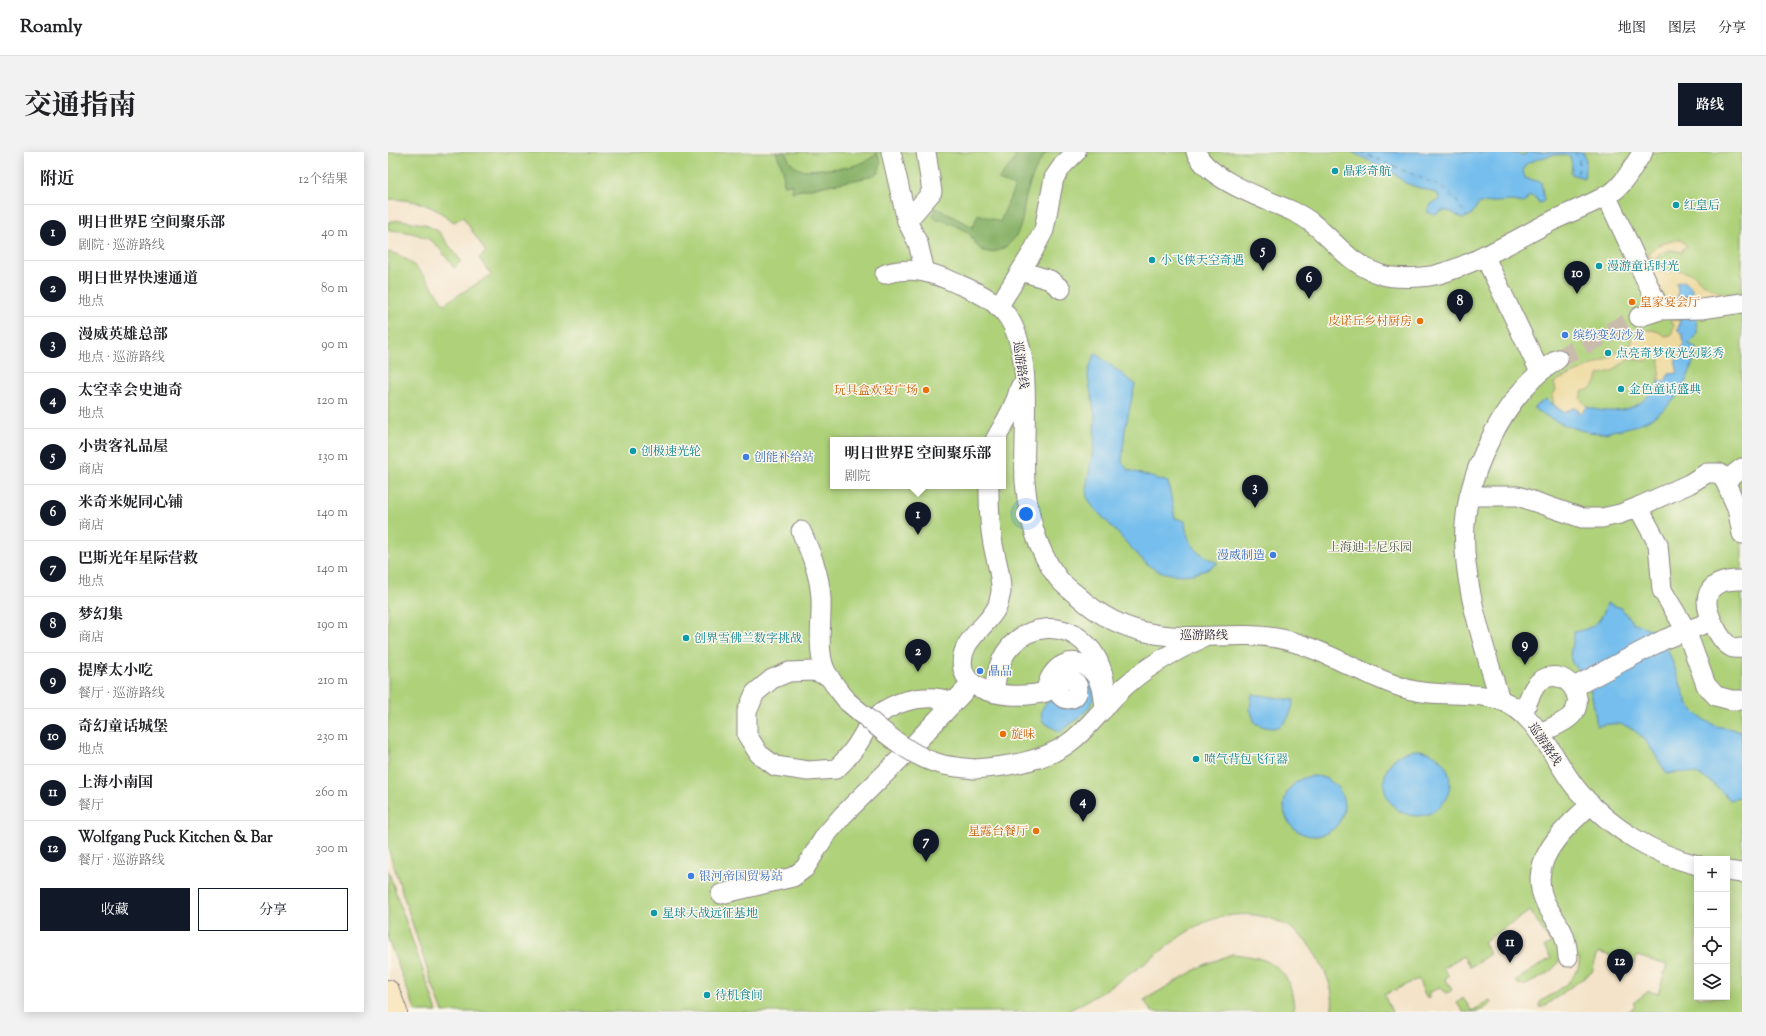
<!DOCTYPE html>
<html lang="zh">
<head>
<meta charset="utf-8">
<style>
	:root { --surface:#fff; --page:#f2f2f2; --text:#202124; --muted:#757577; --line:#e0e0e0; --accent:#111827 }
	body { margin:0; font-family:"Sorts Mill Goudy","Noto Serif SC",serif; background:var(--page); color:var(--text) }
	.controls { position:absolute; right:12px; bottom:12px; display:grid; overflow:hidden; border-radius:0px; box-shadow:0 2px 10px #0003 }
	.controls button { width:36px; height:36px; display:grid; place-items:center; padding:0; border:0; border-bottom:1px solid var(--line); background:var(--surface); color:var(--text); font:20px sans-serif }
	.you { position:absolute; left:638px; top:362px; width:14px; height:14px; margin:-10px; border:3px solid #fff; border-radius:50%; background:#1a73e8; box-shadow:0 0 0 6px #1a73e833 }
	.badge { display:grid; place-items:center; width:26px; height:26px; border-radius:50%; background:var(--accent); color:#fff; font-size:13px; font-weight:700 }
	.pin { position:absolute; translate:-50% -33px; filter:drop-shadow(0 1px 2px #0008) }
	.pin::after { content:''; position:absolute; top:21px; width:14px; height:12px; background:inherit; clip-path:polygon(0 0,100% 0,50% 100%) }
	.popup { position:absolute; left:442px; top:285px; width:176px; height:52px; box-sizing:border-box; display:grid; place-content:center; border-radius:0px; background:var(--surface); filter:drop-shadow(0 1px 3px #0005); font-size:13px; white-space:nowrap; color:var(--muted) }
	.popup b { font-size:15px; color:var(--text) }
	.popup::after { content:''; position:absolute; left:50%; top:100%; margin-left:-8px; border:8px solid transparent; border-top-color:var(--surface) }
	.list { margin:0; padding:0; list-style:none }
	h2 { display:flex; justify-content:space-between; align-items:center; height:52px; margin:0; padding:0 16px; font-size:17px }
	h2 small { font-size:13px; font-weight:400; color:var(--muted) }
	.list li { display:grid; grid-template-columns:26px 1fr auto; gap:12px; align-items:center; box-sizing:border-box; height:56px; padding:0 16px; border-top:1px solid var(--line) }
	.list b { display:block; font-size:15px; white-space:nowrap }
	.list p { margin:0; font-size:13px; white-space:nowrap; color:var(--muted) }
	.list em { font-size:13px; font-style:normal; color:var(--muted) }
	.actions { display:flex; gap:8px; padding:12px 16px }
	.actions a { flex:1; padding:9px 0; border:1px solid var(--accent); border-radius:0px; text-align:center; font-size:14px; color:var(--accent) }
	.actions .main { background:var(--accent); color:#fff }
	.icon { flex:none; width:22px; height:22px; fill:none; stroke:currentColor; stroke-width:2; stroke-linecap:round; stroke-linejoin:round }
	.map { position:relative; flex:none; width:1354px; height:860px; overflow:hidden; border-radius:0px }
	header { display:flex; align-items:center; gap:24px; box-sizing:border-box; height:56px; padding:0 20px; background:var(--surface); border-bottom:1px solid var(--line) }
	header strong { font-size:19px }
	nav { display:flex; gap:22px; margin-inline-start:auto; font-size:14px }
	.intro { display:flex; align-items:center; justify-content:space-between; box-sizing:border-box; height:96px; padding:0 24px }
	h1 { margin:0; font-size:28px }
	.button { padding:10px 18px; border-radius:0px; background:var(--accent); color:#fff; font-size:14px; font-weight:700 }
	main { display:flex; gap:24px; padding:0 24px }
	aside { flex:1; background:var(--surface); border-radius:0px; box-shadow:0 2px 10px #0003 }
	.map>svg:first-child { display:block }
</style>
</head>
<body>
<header>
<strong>Roamly</strong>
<nav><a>地图</a><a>图层</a><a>分享</a></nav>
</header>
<div class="intro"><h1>交通指南</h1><a class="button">路线</a></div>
<main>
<aside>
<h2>附近<small>12个结果</small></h2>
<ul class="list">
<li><span class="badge">1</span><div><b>明日世界E 空间聚乐部</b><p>剧院 · 巡游路线</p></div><em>40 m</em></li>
<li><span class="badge">2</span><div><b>明日世界快速通道</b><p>地点</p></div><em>80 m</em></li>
<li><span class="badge">3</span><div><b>漫威英雄总部</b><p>地点 · 巡游路线</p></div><em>90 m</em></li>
<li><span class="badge">4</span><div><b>太空幸会史迪奇</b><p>地点</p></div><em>120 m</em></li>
<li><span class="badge">5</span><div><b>小贵客礼品屋</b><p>商店</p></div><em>130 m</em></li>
<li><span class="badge">6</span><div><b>米奇米妮同心铺</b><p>商店</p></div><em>140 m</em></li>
<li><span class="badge">7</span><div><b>巴斯光年星际营救</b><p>地点</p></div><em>140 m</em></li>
<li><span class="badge">8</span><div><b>梦幻集</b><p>商店</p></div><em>190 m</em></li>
<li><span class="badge">9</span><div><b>提摩太小吃</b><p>餐厅 · 巡游路线</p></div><em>210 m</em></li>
<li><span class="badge">10</span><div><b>奇幻童话城堡</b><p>地点</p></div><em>230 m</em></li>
<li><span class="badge">11</span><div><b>上海小南国</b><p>餐厅</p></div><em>260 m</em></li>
<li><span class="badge">12</span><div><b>Wolfgang Puck Kitchen &amp; Bar</b><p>餐厅 · 巡游路线</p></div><em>300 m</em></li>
</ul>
<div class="actions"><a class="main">收藏</a><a>分享</a></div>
</aside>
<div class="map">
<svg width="1354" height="860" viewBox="0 0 1354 860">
	<rect width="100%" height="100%" fill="#fbf7ec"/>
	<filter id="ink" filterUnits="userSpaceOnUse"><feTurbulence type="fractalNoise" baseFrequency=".025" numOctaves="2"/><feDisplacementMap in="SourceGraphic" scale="8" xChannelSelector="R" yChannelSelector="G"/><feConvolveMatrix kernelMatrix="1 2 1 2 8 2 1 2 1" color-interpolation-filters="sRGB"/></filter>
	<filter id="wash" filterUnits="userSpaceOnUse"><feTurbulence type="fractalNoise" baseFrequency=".012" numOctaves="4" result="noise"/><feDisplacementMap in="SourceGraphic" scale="16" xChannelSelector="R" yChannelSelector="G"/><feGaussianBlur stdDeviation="0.9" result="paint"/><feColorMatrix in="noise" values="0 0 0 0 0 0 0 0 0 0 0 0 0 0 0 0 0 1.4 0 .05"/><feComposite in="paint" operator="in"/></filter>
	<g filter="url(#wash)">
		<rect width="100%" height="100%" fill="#f4e3c9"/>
		<!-- green -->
		<g fill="#aed17a" stroke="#687a5a" fill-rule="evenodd">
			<path d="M0,0H1354V860H1239L1247,855L1245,851L1261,839L1270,842L1279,813L1249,804L1247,812L1210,800L1204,820L1155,855H1152V850C1166,841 1194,826 1191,806L1172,803C1172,818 1149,827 1138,833L1130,832L1127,829L1163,806L1156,795L1163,791L1142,759L1095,790L1102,802L1082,815L1075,804L1055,816L1061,824L1057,826L1064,838L1059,841L1052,836L1040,841L1042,845L1039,847L1030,827L996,843L1004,860H943C949,839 935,814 923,796C900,762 854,755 818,770C797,778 778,796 760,809C734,828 707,845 678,860H55L44,832L0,696V100C27,105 41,131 56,152L103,123L91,106L98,100L75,65L66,70C42,52 30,48 0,47ZM445,288H615V334H445ZM1309,707H1339V845H1309Z"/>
			<path d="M12,68L36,72L50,79L73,109L66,116C60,108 53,97 46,91C34,81 14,79 0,78V70Z"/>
			<path d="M0,718L49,860H28L0,787Z"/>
			<path d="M844,802C884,805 905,817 906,860H764L756,848L814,814Z"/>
			<path d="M1075,846L1084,859L1102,848L1103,851C1095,860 1086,860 1075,860L1069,851Z"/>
		</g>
		<!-- forest -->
		<g fill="#8ab36a" stroke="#566a52">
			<path d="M388,0H398C400,9 405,15 414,18C440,16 469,20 489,1L493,10L490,21L477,26L404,40V32L396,33L395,17Z"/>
			<path d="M621,0H659C649,11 643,27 639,41C632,63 639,78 617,95C613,98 605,101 600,100C587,98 587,86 579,80C570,73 555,69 545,65L548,56L585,75L590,62L612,70L627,34L610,28L628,6Z"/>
		</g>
		<!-- sand -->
		<g fill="#eeda9e" stroke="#887e6c">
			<path d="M1293,87L1300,96H1295L1294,100L1282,98L1272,102L1268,108L1263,105L1260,110C1267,116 1273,120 1282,120L1285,117L1306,122L1312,129L1328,139L1338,142H1354L1331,146L1280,149C1274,142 1270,134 1266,126C1250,96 1267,93 1293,87Z"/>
			<path d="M1282,168H1292L1290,178L1295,183C1297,201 1296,231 1271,229L1272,206L1267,203L1259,209L1240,207L1224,219L1210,223C1208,233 1205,237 1195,239L1192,246L1199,255L1193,261L1187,256L1175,260L1166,253L1164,244L1168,238L1166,231L1172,227L1219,207L1228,200L1240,197C1243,193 1244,188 1246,185C1253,176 1269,176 1276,184L1283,183L1286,173Z"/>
		</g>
		<!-- water -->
		<g fill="#74beed" stroke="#4b7094">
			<path d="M964,0H1120L1135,3L1141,0H1195L1198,8L1196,26L1183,22L1184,12L1182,4C1169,0 1150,6 1138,12L1135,19L1137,26L1153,30L1156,49L1151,51L1147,45L1141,44L1136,51L1124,49L1092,51L1089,54L1083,63L1075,67C1065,62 1060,54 1047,63L1039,60L1044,51L1052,48L1050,42L1017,31L1007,22Z"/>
			<path d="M1296,129L1302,133L1308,148L1309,181L1301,192L1309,196C1305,212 1299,231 1289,244C1273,264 1252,274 1229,278C1223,279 1216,282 1210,281C1186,279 1165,269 1145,256L1158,247L1175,260L1187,256L1193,261L1199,255C1228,265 1257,257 1271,229H1277L1281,222L1290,221L1287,209L1296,204L1290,199L1296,192L1295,183L1290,178L1292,168L1289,131Z"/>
			<path d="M707,201L747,232L737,278L734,310L740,318L780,330L787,366L797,369C798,391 810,403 830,411C811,425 783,427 763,415C756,411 751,403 745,398C732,384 719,369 705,355L699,345L698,337L706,292L707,264L700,225L701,217Z"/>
			<path d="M1219,451L1233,456L1244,470L1267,479L1272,483L1282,503L1300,553L1313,566L1328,574L1354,579V644L1342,648C1322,627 1309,616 1279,622C1267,604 1255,576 1231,572C1224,571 1216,573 1209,574C1206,557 1205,541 1197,525C1194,519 1185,516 1183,508C1180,499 1187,489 1186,480C1206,476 1213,471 1219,451Z"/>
			<path d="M686,516L701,525C703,530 707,538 706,543C704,559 684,571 672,580L655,570C652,562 653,554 661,549C668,550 674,553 680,553C703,553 699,518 673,525Z"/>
			<path d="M864,542L906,548C901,572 891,583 867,571L862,557Z"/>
			<circle cx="1029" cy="631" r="33"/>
			<circle cx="926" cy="654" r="30"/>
		</g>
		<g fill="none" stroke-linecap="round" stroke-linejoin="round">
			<!-- ferry -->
			<g stroke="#3f5979" stroke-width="1" stroke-dasharray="5 4" stroke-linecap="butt">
				<path d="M972,0L1054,35L1067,47L1079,65"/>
				<path d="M1186,0C1194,6 1191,16 1189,24"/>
			</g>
		</g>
	</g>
	<g filter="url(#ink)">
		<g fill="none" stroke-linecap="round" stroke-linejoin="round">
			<!-- street-tunnel -->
			<path stroke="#cabcad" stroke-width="19" stroke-dasharray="19 10" stroke-linecap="butt" d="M1170,207L1251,165"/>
			<defs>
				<g id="street">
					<path d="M503,0L519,69L530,91L537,120"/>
					<path d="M808,0C820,28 877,47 904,59C941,75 952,110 994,123C1007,127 1038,126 1051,122C1088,112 1132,85 1166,68C1184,59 1210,50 1226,39C1238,30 1246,12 1255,0"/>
					<path d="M1218,43L1272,158L1314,157L1354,151"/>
					<path d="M519,69L544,40L538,0"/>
					<path d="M1096,103L1152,220C1131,239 1114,263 1102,288C1090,312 1081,338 1078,363C1070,420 1096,494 1112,548"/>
					<path d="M633,119L662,128L673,137"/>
					<path d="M497,122C524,114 543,120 568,131C586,139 604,146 617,161C648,200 634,282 637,330C640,363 649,399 670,426C675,433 684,439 691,445C711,463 736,476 762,481C805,490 850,478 894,487C937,497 974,523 1016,536C1047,546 1082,538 1112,548C1151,561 1167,614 1193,642C1223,676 1265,702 1309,713"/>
					<path d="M610,155L644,101L656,78L666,26L675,13L688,0"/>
					<path d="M1251,165L1272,158"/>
					<path d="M1152,220L1170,207"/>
					<path d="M607,288C617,270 627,255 632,235"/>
					<path d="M1354,316L1337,329L1349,356L1354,382"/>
					<path d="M601,334C601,351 601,369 604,386C606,403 614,422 613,440C612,444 611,450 609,455C599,476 569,489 575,517C577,526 583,532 592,536C611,545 638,545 658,540C661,514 686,499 706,521C714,531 715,545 716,557"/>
					<path d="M1081,344H1130L1194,366H1214L1232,362L1250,355L1301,332L1319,321H1331L1337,329"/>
					<path d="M1250,355L1270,392L1274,438L1298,478L1318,533L1328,544L1343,548H1354"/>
					<path d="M413,379C423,401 432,423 433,447C434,467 429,496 436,515C440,527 452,539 460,550"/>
					<path d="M1354,428C1319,427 1311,445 1327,475C1331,483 1336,492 1345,496C1347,497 1351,496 1354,496"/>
					<path d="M441,524L425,519L401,520L384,527L367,541L359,560V583L371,602L387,614L420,619L448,617C459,607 468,596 475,583C477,580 478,576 481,573C499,549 537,540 565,550"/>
					<circle cx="680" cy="537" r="10"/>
					<path d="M1186,535L1277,487L1324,469"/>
					<path d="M607,540C608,459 707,454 717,534"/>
					<path d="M1135,561C1140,551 1143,536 1152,529C1174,513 1201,543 1184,563C1177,571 1162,576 1152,581"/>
					<path d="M587,617C617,615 658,609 682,590C702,575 717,553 735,536C759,514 786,499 815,486"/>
					<path d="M1339,719L1354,721"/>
					<path d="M333,742L405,725L417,716L437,684L455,663L515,604L584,531"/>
					<path d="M1180,805C1178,777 1170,774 1158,752C1137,710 1176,677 1203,652"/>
				</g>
				<path id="secondary" d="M0,839L8,860"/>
			</defs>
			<!-- street casing -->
			<use href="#street" stroke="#8b8282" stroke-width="21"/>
			<!-- secondary casing -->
			<use href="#secondary" stroke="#8b8282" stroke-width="24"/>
			<!-- street -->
			<use href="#street" stroke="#fff" stroke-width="19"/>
			<!-- secondary -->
			<use href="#secondary" stroke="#f8e8c3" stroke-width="22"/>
			<defs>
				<path id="street-bridge" d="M460,550C487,572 521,606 556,613C566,615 577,616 587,617"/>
			</defs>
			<!-- street-bridge casing -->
			<use href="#street-bridge" stroke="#8b8282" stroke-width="21" stroke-linecap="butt"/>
			<!-- street-bridge -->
			<use href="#street-bridge" stroke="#fff" stroke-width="19"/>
		</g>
	</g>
	<!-- markers -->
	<g fill="#0f9aa8" stroke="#fbf7ec" stroke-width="1.5">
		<circle cx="947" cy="19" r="4"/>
		<circle cx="1288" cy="53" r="4"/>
		<circle cx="764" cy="108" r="4"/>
		<circle cx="1211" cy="114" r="4"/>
		<circle cx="1220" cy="201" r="4"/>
		<circle cx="1233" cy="237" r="4"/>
		<circle cx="245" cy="299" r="4"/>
		<circle cx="298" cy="486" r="4"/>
		<circle cx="808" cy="607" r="4"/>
		<circle cx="266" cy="761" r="4"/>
		<circle cx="319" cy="843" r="4"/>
	</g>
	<g fill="#e8710a" stroke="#fbf7ec" stroke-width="1.5">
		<circle cx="1244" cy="150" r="4"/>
		<circle cx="1032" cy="169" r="4"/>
		<circle cx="538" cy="238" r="4"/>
		<circle cx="615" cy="582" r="4"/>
		<circle cx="648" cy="679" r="4"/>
	</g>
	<g fill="#3f7fe0" stroke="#fbf7ec" stroke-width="1.5">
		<circle cx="1177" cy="183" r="4"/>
		<circle cx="358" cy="305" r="4"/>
		<circle cx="885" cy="403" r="4"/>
		<circle cx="592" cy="519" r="4"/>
		<circle cx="303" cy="724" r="4"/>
	</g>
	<g text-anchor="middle" stroke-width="3" stroke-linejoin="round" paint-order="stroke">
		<!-- culture labels -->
		<g font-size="12" fill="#0d838f" stroke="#fbf7ec" text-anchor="start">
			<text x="955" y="23">晶彩奇航</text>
			<text x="1296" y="57">红皇后</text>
			<text x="772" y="112">小飞侠天空奇遇</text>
			<text x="1219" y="118">漫游童话时光</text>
			<text x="1228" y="205">点亮奇梦夜光幻影秀</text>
			<text x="1241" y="241">金色童话盛典</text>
			<text x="253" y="303">创极速光轮</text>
			<text x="306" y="490">创界雪佛兰数字挑战</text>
			<text x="816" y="611">喷气背包飞行器</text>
			<text x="274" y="765">星球大战远征基地</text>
			<text x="327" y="847">待机食间</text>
		</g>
		<!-- food labels -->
		<g font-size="12" fill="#c56008" stroke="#fbf7ec" text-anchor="end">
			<text x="1252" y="154" text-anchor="start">皇家宴会厅</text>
			<text x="1024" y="173">皮诺丘乡村厨房</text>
			<text x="530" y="242">玩具盒欢宴广场</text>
			<text x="623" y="586" text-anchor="start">旋味</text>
			<text x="640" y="683">星露台餐厅</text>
		</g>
		<!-- shop labels -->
		<g font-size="12" fill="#366cbe" stroke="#fbf7ec" text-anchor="start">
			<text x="1185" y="187">缤纷变幻沙龙</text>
			<text x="366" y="309">创能补给站</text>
			<text x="877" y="407" text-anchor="end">漫威制造</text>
			<text x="600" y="523">晶品</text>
			<text x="311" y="728">银河帝国贸易站</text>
		</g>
		<!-- street labels -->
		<g font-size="12" fill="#22223b" stroke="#fbf7ec">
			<text transform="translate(633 213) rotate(82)" y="4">巡游路线</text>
			<text x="816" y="487">巡游路线</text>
			<text transform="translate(1157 592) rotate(56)" y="4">巡游路线</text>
		</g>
		<!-- park labels -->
		<g font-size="12" fill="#4c574e" stroke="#fbf7ec">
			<text x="982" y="399">上海迪士尼乐园</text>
		</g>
	</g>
</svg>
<div class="controls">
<button>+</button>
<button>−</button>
<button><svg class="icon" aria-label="locate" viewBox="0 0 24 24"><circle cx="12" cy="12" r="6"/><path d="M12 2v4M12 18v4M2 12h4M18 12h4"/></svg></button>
<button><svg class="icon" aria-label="layers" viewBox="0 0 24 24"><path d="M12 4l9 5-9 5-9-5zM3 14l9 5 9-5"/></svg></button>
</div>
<div class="you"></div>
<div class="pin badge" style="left:530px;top:383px">1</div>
<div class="popup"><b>明日世界E 空间聚乐部</b>剧院</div>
<div class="pin badge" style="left:530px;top:520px">2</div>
<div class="pin badge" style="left:867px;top:356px">3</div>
<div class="pin badge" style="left:695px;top:670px">4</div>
<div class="pin badge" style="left:875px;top:119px">5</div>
<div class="pin badge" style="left:921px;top:147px">6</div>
<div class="pin badge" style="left:538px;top:710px">7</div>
<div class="pin badge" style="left:1072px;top:170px">8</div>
<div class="pin badge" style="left:1137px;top:513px">9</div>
<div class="pin badge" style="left:1189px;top:142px">10</div>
<div class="pin badge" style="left:1122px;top:811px">11</div>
<div class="pin badge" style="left:1232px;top:830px">12</div>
</div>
</main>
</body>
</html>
